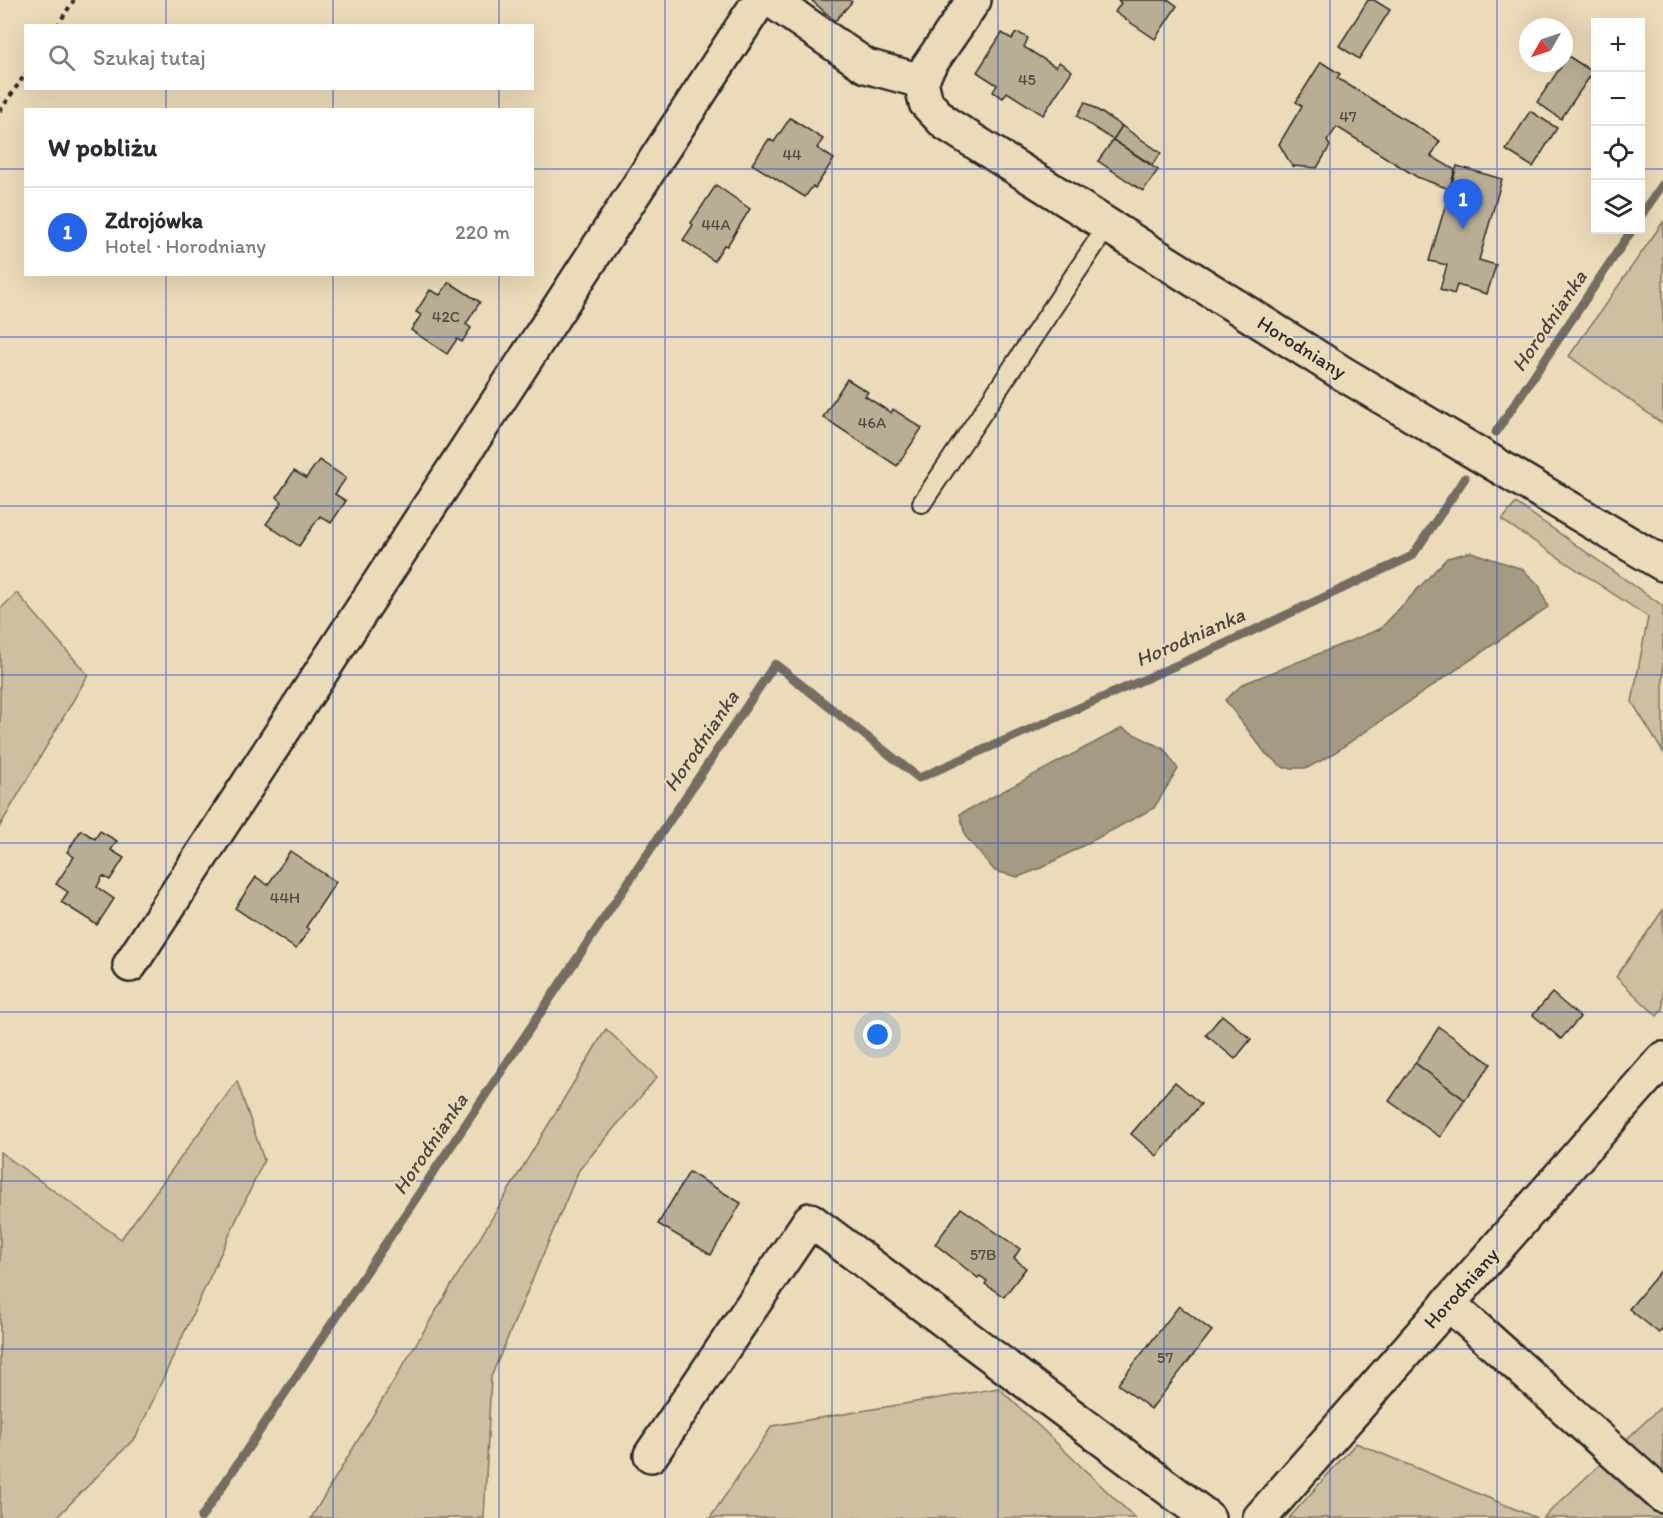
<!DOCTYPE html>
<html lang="pl">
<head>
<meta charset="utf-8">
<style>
	:root { --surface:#fff; --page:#f2f2f3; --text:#2b2b33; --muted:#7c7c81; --line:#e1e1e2; --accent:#2563eb }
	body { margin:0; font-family:Itim,sans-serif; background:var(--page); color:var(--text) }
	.controls { position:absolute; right:18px; top:18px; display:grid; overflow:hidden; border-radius:0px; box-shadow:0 6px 24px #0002 }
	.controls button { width:54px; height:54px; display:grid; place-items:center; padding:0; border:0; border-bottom:2px solid var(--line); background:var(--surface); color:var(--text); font:30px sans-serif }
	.compass { position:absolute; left:1519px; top:18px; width:54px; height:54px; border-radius:50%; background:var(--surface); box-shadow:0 6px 24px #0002; rotate:231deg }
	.you { position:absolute; left:878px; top:1035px; width:21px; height:21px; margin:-15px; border:4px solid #fff; border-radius:50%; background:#1a73e8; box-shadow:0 0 0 9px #1a73e833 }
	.badge { display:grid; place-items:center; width:39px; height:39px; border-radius:50%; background:var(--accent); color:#fff; font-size:20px; font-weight:700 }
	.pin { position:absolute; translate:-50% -50px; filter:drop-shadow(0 2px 3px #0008) }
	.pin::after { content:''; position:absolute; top:32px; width:21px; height:18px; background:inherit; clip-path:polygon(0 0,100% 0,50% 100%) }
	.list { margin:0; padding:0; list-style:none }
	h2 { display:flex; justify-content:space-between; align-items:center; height:78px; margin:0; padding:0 24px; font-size:26px }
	h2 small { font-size:20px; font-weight:400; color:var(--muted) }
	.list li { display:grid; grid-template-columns:39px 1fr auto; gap:18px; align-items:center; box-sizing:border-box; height:90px; padding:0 24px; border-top:2px solid var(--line) }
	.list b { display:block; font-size:22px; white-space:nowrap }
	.list p { margin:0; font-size:20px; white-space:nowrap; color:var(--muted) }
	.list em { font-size:20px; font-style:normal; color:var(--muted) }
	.icon { flex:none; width:33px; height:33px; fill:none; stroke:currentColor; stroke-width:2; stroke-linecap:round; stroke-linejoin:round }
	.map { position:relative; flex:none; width:1663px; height:1518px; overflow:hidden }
	.search { position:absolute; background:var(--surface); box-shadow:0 6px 24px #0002; left:24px; top:24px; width:510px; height:66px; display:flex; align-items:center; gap:15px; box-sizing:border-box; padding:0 21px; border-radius:0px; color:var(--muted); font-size:22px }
	.panel { position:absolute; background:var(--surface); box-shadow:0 6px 24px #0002; left:24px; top:108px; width:510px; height:168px; border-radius:0px }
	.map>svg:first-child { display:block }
</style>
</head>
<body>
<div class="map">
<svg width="1663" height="1518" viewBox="0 0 1663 1518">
	<rect width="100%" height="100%" fill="#ecdbb8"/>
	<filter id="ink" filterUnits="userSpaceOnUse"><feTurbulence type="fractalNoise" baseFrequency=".0167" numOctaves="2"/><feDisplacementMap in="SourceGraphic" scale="12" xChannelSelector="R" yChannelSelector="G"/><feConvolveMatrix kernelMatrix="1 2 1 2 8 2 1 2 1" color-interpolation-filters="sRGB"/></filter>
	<g filter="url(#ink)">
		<!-- green -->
		<g fill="#cdbfa0" stroke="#7c7566" stroke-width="1.5">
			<path d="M1663,222V424L1569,356Z"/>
			<path d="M1516,503L1663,606V752L1632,702L1648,617L1502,520Z"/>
			<path d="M17,593L88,675L0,826V609Z"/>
			<path d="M1663,910V1009L1657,1016L1616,977Z"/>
			<path d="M606,1029L657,1077L579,1170L491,1377L484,1518H311Z"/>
			<path d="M237,1081L264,1160L136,1437L56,1518H0V1152L121,1239Z"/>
			<path d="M999,1388L1135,1518H710L772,1426Z"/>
			<path d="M1663,1405V1518H1543Z"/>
			<path d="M1356,1443L1537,1518H1289Z"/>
		</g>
		<!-- water -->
		<g fill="#a59a84" stroke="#746e60" stroke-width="1.5">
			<path d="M1471,552L1522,569L1539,585L1548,607L1328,757L1307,768H1284L1266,754L1225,700L1243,684L1380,629L1447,558Z"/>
			<path d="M1122,728L1164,749L1178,769L1154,808L1041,868L1018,877L995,871L965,836L960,814Z"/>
		</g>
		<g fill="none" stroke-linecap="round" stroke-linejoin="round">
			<!-- stream -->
			<g stroke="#746e60" stroke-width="9">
				<path d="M1640,217L1663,184"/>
				<path d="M1496,432L1632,230"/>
				<path d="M201,1518L775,664L919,778L1218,647L1412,556L1465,478"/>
			</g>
		</g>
		<!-- building -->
		<g fill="#b9ad93" stroke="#2b2b2b" stroke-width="1.5">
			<path d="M811,0H849L852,2L835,21Z"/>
			<path d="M1117,0H1169L1177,6L1155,39L1115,12L1121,3Z"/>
			<path d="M1368,0H1374L1390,10L1359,59L1339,46Z"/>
			<path d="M1002,33L1012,39L1015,34L1019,33L1028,38L1024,47L1056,67L1059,62L1072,71L1043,115L1007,92L1003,98L993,92L997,85L977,72Z"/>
			<path d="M1568,56L1593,72L1561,119L1537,102Z"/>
			<path d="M1321,62L1340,74L1337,78L1440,141L1431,156L1455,170L1449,189L1417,177L1337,127L1327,141L1330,146L1317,168L1292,166L1279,144L1302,106L1296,102Z"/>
			<path d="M1085,102L1122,126L1113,140L1077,116Z"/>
			<path d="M1530,111L1557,128L1533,167L1506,150Z"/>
			<path d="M790,118L823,139L817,148L834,159L815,188L813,186L805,197L752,164L769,139L774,142Z"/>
			<path d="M1122,126L1161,153L1152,165L1113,140Z"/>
			<path d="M1113,140L1158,170L1143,191L1098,161Z"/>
			<path d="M1457,166L1502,179L1479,260L1496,265L1487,294L1457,285L1454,294L1440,289L1447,265L1429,261Z"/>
			<path d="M716,185L750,209L727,246L724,245L714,261L683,240L693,225L691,223Z"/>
			<path d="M449,282L480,302L466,324L471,328L462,342L457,339L447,354L411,330L421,315L416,312L430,290L440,295Z"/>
			<path d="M847,379L868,392L865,396L891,413L893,409L922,428L897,466L823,417Z"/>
			<path d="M319,460L346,478L335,494L346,501L331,523L320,516L299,546L266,524L282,502L277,497L294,471L306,478Z"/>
			<path d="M81,830L95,839L100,831L117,841L111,850L124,858L110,880L103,876L97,887L114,899L97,925L61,902L68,892L56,884L74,857L67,852Z"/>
			<path d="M290,851L336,882L306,927L309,930L296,949L235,908L256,877L268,885Z"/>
			<path d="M1552,993L1580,1017L1561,1039L1533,1015Z"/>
			<path d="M1222,1015L1251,1039L1235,1059L1206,1035Z"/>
			<path d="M1439,1027L1491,1064L1465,1100L1415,1063Z"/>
			<path d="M1415,1063L1465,1100L1440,1137L1389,1101Z"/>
			<path d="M1175,1082L1201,1104L1157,1156L1131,1134Z"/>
			<path d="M689,1172L741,1203L711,1255L658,1224Z"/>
			<path d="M961,1208L1020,1249L1014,1258L1026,1268L1004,1297L985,1284L987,1281L980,1276L978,1278L935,1244Z"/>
			<path d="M1663,1268V1328L1659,1333L1629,1309Z"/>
			<path d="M1179,1306L1212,1331L1151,1409L1118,1384Z"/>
		</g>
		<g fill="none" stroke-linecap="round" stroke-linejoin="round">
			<defs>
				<path id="lane" d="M922,503L1108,225"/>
				<g id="street">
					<path d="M771,0L866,66L921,81"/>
					<path d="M130,965L760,0"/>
					<path d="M1448,1303L1663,1496"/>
					<path d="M651,1455L810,1220L1208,1518"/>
				</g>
				<g id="secondary">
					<path d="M974,0L928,67L921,81L926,103L945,123L1342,373L1663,564"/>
					<path d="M1260,1518L1663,1059"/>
				</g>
			</defs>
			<!-- lane casing -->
			<use href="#lane" stroke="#2b2b2b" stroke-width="22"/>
			<!-- street casing -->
			<use href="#street" stroke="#2b2b2b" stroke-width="38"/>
			<!-- secondary casing -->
			<use href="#secondary" stroke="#2b2b2b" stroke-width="38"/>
			<!-- path -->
			<g stroke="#2b2b2b" stroke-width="4" stroke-dasharray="4.5 4.5" stroke-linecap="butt">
				<path d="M57,26L74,0"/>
				<path d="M0,111L26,73"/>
			</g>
			<!-- lane -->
			<use href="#lane" stroke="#ecdbb8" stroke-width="18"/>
			<!-- street -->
			<use href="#street" stroke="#ecdbb8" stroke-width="33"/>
			<!-- secondary -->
			<use href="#secondary" stroke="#ecdbb8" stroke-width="33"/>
		</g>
	</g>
	<!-- grid -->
	<path fill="none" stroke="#1d4ed8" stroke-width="1.5" stroke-opacity="0.55" d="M166,0V26M333,0V26M499,0V26M665,0V1518M832,0V1518M998,0V1518M1164,0V1518M1330,0V1518M1497,0V1518M166,88V110M333,88V110M499,88V110M0,169H26M532,169H1596M1640,169H1663M166,274V1518M333,274V1518M499,274V1518M0,337H1663M0,506H1663M0,675H1663M0,843H1663M0,1012H1663M0,1181H1663M0,1349H1663"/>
	<g text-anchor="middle" stroke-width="4.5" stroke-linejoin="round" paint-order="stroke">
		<!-- number labels -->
		<g font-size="16" fill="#4e4c45">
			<text x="1027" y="85">45</text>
			<text x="1348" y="122">47</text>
			<text x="792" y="160">44</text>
			<text x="716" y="230">44A</text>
			<text x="446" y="322">42C</text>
			<text x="872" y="428">46A</text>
			<text x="285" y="903">44H</text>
			<text x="983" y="1260">57B</text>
			<text x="1165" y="1363">57</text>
		</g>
		<!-- street labels -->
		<g font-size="20" fill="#2b2b2b" stroke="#ecdbb8">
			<text transform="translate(1302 347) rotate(32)" y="7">Horodniany</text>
			<text transform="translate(1461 1288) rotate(-48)" y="7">Horodniany</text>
		</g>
		<!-- water labels -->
		<g font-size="21" font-style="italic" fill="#4a4741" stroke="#ecdbb8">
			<text transform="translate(1549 321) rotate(-56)" y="7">Horodnianka</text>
			<text transform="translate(1190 637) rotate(-24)" y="7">Horodnianka</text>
			<text transform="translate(701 741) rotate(-56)" y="7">Horodnianka</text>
			<text transform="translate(430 1144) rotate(-56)" y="7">Horodnianka</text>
		</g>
	</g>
</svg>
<div class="controls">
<button>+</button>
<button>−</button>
<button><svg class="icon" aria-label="locate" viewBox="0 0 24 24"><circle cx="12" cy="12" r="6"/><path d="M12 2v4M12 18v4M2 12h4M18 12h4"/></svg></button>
<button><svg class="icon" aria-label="layers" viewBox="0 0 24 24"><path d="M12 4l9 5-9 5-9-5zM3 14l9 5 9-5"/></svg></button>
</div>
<svg class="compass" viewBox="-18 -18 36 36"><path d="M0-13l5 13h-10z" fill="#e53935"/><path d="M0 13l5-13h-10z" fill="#7c7c81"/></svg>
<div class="you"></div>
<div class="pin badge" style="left:1463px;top:229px">1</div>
<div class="search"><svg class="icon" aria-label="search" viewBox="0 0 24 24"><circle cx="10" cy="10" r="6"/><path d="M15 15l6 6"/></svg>Szukaj tutaj</div>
<section class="panel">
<h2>W pobliżu<small></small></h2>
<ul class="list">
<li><span class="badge">1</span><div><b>Zdrojówka</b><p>Hotel · Horodniany</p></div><em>220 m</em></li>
</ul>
</section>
</div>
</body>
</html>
